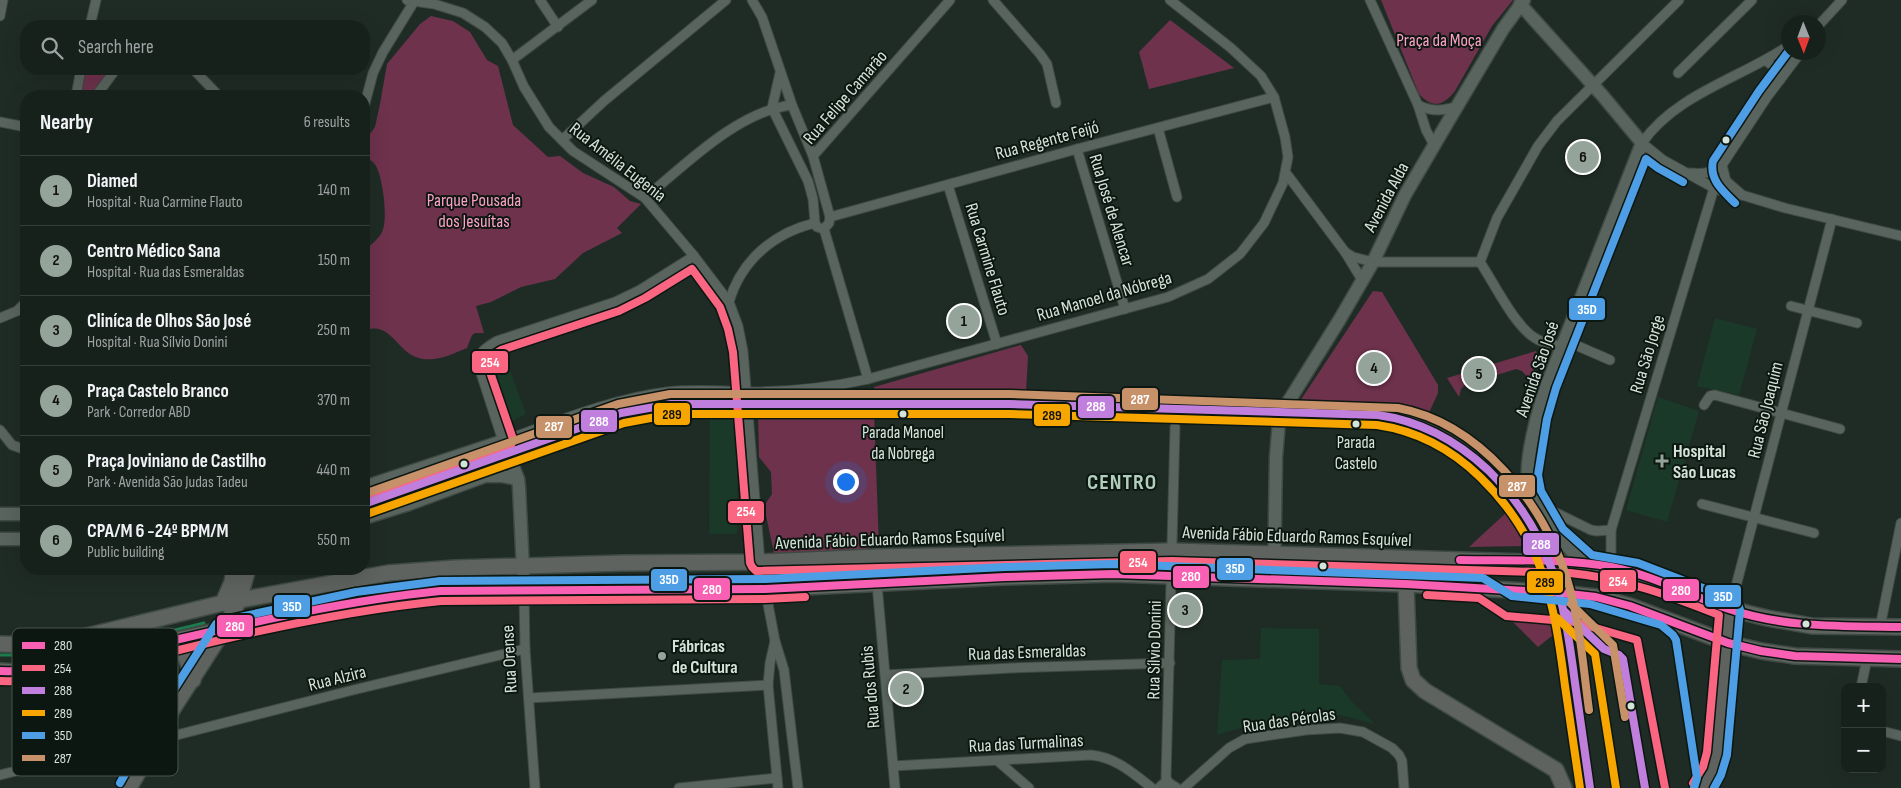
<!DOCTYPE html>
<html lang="en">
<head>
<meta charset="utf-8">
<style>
	:root { --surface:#17211c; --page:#202925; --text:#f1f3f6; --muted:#9ea3a3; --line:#363e3b; --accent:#95a49b }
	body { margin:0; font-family:"Sofia Sans Condensed",sans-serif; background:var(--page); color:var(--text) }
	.controls { position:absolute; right:15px; bottom:15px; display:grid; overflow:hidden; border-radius:10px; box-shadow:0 5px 20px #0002 }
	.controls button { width:45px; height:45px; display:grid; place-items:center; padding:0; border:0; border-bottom:1px solid var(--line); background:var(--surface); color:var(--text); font:25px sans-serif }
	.compass { position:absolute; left:1781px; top:15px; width:45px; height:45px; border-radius:50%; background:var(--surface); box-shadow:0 5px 20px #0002; rotate:179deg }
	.you { position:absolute; left:845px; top:481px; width:18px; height:18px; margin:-12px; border:4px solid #fff; border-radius:50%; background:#1a73e8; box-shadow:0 0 0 8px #1a73e833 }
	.badge { display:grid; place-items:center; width:32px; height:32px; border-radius:50%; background:var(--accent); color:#111; font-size:16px; font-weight:700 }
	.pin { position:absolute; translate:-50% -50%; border:2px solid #fff; box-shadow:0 1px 5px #0006 }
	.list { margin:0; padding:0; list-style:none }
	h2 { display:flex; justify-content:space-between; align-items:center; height:65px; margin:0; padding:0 20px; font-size:21px }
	h2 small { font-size:16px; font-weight:400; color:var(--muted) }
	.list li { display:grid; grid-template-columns:32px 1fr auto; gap:15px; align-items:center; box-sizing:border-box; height:70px; padding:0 20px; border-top:1px solid var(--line) }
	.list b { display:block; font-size:19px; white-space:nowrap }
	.list p { margin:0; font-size:16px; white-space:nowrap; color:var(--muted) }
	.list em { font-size:16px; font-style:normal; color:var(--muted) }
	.icon { flex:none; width:28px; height:28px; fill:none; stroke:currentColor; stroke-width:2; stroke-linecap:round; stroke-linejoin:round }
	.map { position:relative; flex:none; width:1901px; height:788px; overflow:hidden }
	.search { position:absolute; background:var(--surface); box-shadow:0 5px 20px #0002; left:20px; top:20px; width:350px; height:55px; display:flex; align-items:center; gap:12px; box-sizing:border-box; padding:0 18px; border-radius:20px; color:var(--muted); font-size:19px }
	.panel { position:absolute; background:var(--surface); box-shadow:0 5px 20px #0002; left:20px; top:90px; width:350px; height:485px; border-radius:20px }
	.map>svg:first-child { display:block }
</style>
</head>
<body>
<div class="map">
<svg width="1901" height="788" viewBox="0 0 1901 788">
	<rect width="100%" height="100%" fill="#1f2c25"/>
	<!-- built -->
	<g fill="#1a3928">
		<path d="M1715,318L1757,329L1739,395L1697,386Z"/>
		<path d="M503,351L526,414L513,421L507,417L486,368V363L490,356Z"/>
		<path d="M1658,397L1699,411L1667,522L1626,510Z"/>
		<path d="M710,412L738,413L737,534H709Z"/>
		<path d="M1261,628L1319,629V684L1340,686L1351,701L1375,724L1340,715L1257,723L1217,735L1222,660L1260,659Z"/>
	</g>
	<!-- green -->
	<g fill="#6e324c">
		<path d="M1381,0H1513L1492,26L1455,91C1443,106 1433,109 1419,94Z"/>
		<path d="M431,16L453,21L470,32L487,60L498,66L513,125L548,157L560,156L583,173L614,187L630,201L641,204L617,228L622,233L583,253L555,279L521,287L491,302L476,306L484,333H475L472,335L467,348C452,354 439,361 423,359C397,356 392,319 364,331V250C369,247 377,240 381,234C389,222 383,179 376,166C373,161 369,159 364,158V142L375,127L380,104L387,64L420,24Z"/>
		<path d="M1170,20L1234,68L1149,89L1139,52Z"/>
		<path d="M85,69H114L95,96H78Z"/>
		<path d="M1373,291L1382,292L1438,385V393L1427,417L1409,411L1298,404Z"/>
		<path d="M1021,345L1028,356L1026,392L876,398L874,387Z"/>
		<path d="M1536,351L1538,357L1530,380L1522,371L1516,369L1465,385L1461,389L1459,397L1447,378Z"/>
		<path d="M758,411L874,412L879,546L871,547L864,550L793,554L774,553L764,506L772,494L771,472L759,457Z"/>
		<path d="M1508,511L1532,546L1469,547Z"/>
		<path d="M1503,612L1551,615L1553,635L1538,647Z"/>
	</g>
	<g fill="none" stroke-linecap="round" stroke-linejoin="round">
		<!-- stream -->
		<g stroke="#1c7b4f" stroke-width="3">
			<path d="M1192,564L1256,566"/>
			<path d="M1301,568L1466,572"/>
			<path d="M949,571L1133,566"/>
			<path d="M1501,572L1512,573"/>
			<path d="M544,580L729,578"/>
			<path d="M414,586L443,582L498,581"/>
			<path d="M279,609L322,602"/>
			<path d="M0,655H51L97,649L204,623"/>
		</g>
		<defs>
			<g id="street">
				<path d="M407,0L434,4L463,13L485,27L502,43L512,60L524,87L549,127L573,151L645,198L694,256L729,302L738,326L743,351L760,562L775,641L770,663L768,685L778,788"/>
				<path d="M540,0L558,27"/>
				<path d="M752,0L762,17L792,105L813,156L830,217L829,223L824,229L817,227L815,223L813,199L808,181L772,108L780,73"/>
				<path d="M993,0L1040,54L1047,64L1056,103"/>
				<path d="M1370,0L1418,105L1426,130L1434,145"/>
				<path d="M0,16L3,0"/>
				<path d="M90,26L96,0"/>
				<path d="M1818,26L1842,0"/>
				<path d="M1788,46C1741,78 1676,94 1642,143L1663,160L1714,188L1728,193L1742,195L1785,208L1901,236"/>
				<path d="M512,60L592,0"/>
				<path d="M1765,60L1777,69L1780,80"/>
				<path d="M193,69L219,96"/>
				<path d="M1678,73L1752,0"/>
				<path d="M76,96L81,69"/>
				<path d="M96,96L116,69"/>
				<path d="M1418,105C1432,112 1443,111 1458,106"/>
				<path d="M364,107L373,73L383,52L415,0"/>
				<path d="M0,122L26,127"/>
				<path d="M1158,128L1177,197"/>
				<path d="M562,140L604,101L726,0"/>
				<path d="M1077,149L1125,309"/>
				<path d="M813,156L950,0"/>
				<path d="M1722,165L1726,181L1742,195"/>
				<path d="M1286,173L1345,252L1362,280"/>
				<path d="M1690,173C1703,174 1711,174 1722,165L1767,97L1801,52"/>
				<path d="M948,185L997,344"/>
				<path d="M645,198C686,164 738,111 792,105"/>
				<path d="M830,217L1077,149L1274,97"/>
				<path d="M824,229L868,379"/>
				<path d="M1345,252L1353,257L1373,262H1480"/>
				<path d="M694,256L640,290L615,302L497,341C485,348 478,352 479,367L503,441C556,422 611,399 667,392C693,389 721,391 747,392C788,392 828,388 868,379L1168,297L1208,279L1240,254L1264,223L1283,183L1288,157L1285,137L1274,97L1261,76L1231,48L1170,0"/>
				<path d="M1480,262L1497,218L1538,146L1557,121L1679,0"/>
				<path d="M1480,262C1494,283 1514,325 1535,338C1542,343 1552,344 1561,346"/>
				<path d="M729,302C741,261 773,233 815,223"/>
				<path d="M1791,306L1857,323"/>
				<path d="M0,318L17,311L26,302"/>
				<path d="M1564,340L1610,360"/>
				<path d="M1704,405L1710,396L1715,395L1840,429"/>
				<path d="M0,430L12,445L26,450"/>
				<path d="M507,453L621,413L671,404H1010L1392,417C1467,432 1519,495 1550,562"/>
				<path d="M1538,504L1591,530L1597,531L1611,530"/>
				<path d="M1702,504L1814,533"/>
				<path d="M1611,567V530L1714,188"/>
				<path d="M877,584L895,788"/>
				<path d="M524,591L525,649L535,788"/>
				<path d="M1730,609L1832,219"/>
				<path d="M1880,627L1901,523"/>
				<path d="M775,641L784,670L798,788"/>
				<path d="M885,675L1011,668L1170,663"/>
				<path d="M1861,687L1867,659"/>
				<path d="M529,698L768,685"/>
				<path d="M1882,731L1901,736"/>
				<path d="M157,740L353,690L525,649"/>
				<path d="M97,752C112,753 121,754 130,767"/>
				<path d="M998,761L1029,788"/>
				<path d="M893,766L1091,755C1115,757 1133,773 1152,788"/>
				<path d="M0,775L95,752L115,744L145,741"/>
				<path d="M1169,783L1166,778L1175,427"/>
				<path d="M679,788L777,778"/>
				<path d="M1159,788L1163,784L1169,783L1177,788"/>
				<path d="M1184,788L1229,748L1245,739L1306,730L1340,728L1363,732L1392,748L1399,755L1402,761L1404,788"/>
			</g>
			<g id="secondary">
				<path d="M1520,4L1602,95L1642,143L1547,385C1539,407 1523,463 1529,486C1531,496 1537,505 1542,513C1556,537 1566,547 1588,564"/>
				<path d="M364,487L503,441L518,479L519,487L524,591"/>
				<path d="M0,514H26"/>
				<path d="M364,518L409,504L485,476H502L518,479"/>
				<path d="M0,539H26"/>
				<path d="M1274,579L1276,457L1279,421L1282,412L1340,319L1373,262L1405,195L1446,125L1503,29L1524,0"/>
			</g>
			<g id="primary">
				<path d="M877,584L878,578L884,571L936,567L952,556"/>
				<path d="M1406,584L1409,668L1413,680L1425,691L1556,770L1564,788"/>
				<path d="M223,603L232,582L234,569"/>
				<path d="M172,641C186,652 189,664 193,680"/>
				<path d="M0,644L34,645L66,641L223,603L388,573L455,568L623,563L760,562L877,557L1172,551L1588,564L1635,573L1730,609L1767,618L1812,626L1901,627"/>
				<path d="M0,671C58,676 116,655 172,641C215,631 258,622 302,613C348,604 393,595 440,591L765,589L1005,577L1113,574L1406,584L1560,593L1596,597L1630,606L1728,643L1761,651L1795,656L1901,659"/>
				<path d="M129,788L157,740L172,710L223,631L239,600L248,569"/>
				<path d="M1702,788L1712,771L1717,754L1730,609"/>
			</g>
		</defs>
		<!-- street casing -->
		<use href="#street" stroke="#3e4a43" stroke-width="11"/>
		<!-- secondary casing -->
		<use href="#secondary" stroke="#3e4a43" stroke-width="15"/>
		<!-- primary casing -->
		<use href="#primary" stroke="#3e4a43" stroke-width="18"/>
		<!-- street -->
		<use href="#street" stroke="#5a645e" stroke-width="9"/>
		<!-- secondary -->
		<use href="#secondary" stroke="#5a645e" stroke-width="12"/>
		<!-- primary -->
		<use href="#primary" stroke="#5f6360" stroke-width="15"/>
		<defs>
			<g id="bus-1">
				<path d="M1460,560C1508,561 1564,558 1611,567C1652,575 1689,595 1729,609C1784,628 1843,626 1901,627"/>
				<path d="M0,671C61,673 116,654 175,640C262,620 351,600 440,591L765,589L1005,577L1113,574L1406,584L1560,593L1596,597L1630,606L1728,643L1761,651L1795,656L1901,659"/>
			</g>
			<g id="bus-2">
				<path d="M367,496L510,448L513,439L491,375L490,357L501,350L619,311L645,298L692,269L720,307L728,329L733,352L750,563L752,567L756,571L1172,561L1570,573C1623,578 1671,596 1719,615L1707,752L1703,767L1693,783"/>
				<path d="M1427,595L1479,598L1506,616L1575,622L1637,640L1665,788"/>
				<path d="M0,681C61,683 117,665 175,651C262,629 351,610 441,601L765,599L805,597"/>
			</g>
			<g id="bus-3">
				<path d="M364,504L621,413L671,404H1010L1378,415C1421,421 1456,440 1488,470C1552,533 1564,598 1575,683C1580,718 1585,753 1590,788"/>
				<path d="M1564,611L1604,649L1619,655L1623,659L1645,788"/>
			</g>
			<g id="bus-4">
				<path d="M367,514L624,423L672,414H1010L1377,425C1418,431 1451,449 1480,477C1544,539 1554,602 1565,686C1570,720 1575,754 1580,788"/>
				<path d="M1557,618L1595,654L1616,788"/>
			</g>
			<g id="bus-5">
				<path d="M1683,182L1658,168L1646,159L1556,388L1547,419L1538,475L1541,491L1563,529L1592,555L1638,563L1734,600L1738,603L1740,610L1727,755L1721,775L1714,788"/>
				<path d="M1735,203C1723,191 1709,180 1713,161L1759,91L1788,52"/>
				<path d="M120,783L164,705L216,624L221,621L356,592L440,581L765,579L1005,567L1113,564L1483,578L1512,596L1590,604L1661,625L1673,635L1676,640L1697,778L1694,788"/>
			</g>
			<g id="bus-6">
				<path d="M364,494L618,404L670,394H1010L1398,408C1479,423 1544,503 1567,579C1580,621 1583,666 1589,710"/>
				<path d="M1571,604L1613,645L1625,717"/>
			</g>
		</defs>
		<!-- bus-1 casing -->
		<use href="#bus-1" stroke="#0c1711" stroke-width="11"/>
		<!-- bus-2 casing -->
		<use href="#bus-2" stroke="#0c1711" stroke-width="11"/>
		<!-- bus-3 casing -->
		<use href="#bus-3" stroke="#0c1711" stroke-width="11"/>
		<!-- bus-4 casing -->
		<use href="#bus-4" stroke="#0c1711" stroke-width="11"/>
		<!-- bus-5 casing -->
		<use href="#bus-5" stroke="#0c1711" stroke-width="11"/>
		<!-- bus-6 casing -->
		<use href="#bus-6" stroke="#0c1711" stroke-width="11"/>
		<!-- bus-1 -->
		<use href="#bus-1" stroke="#f860b3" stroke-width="8"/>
		<!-- bus-2 -->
		<use href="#bus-2" stroke="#fa6682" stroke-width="8"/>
		<!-- bus-3 -->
		<use href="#bus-3" stroke="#c07fdc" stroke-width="8"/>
		<!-- bus-4 -->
		<use href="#bus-4" stroke="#f7a600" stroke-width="8"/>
		<!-- bus-5 -->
		<use href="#bus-5" stroke="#4d9ee5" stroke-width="8"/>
		<!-- bus-6 -->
		<use href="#bus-6" stroke="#c7916a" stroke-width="8"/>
	</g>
	<!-- markers -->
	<g fill="#d5e4da" stroke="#0c1711" stroke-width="2">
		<circle cx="1726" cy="140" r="4.5"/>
		<circle cx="903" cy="414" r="4.5"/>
		<circle cx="1356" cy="424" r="4.5"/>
		<circle cx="464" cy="464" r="4.5"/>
		<circle cx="1323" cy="566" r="4.5"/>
		<circle cx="1806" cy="624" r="4.5"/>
		<circle cx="1631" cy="706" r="4.5"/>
	</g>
	<g fill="#95a49b" stroke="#0c1711" stroke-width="2">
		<path d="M1659.5 453.5h5v5h5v5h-5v5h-5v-5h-5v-5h5z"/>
		<circle cx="662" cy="656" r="5"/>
	</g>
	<g text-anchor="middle" stroke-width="4" stroke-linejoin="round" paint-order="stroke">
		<!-- bus labels -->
		<g font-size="17" fill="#d5e4da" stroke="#0c1711">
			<text x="903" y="438">Parada Manoel<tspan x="903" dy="21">da Nobrega</tspan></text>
			<text x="1356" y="448">Parada<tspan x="1356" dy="21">Castelo</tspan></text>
		</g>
		<!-- park labels -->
		<g font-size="18" fill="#fda0c5" stroke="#0c1711">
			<text x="1439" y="46">Praça da Moça</text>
			<text x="474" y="206">Parque Pousada<tspan x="474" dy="21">dos Jesuítas</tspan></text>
		</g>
		<!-- street labels -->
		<g font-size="18" fill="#d5e4da" stroke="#0c1711">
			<text transform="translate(845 97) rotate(-49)" y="6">Rua Felipe Camarão</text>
			<text transform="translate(1047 140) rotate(-15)" y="6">Rua Regente Feijó</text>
			<text transform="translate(618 162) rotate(38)" y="6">Rua Amélia Eugenia</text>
			<text transform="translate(1386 197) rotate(-62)" y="6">Avenida Alda</text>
			<text transform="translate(1112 210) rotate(73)" y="6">Rua José de Alencar</text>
			<text transform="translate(988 259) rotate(73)" y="6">Rua Carmine Flauto</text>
			<text transform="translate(1104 296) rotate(-16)" y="6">Rua Manoel da Nóbrega</text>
			<text transform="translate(1647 354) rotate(-73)" y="6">Rua São Jorge</text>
			<text transform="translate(1537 369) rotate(-71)" y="6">Avenida São José</text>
			<text transform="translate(1765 410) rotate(-76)" y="6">Rua São Joaquim</text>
			<text transform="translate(1297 536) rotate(2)" y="6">Avenida Fábio Eduardo Ramos Esquível</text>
			<text transform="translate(890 539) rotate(-2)" y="6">Avenida Fábio Eduardo Ramos Esquível</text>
			<text transform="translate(1154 650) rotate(-89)" y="6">Rua Sílvio Donini</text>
			<text transform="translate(1027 652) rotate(-2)" y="6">Rua das Esmeraldas</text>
			<text transform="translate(509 659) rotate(-93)" y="6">Rua Orense</text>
			<text transform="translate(337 678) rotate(-14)" y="6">Rua Alzira</text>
			<text transform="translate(870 687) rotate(-95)" y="6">Rua dos Rubis</text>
			<text transform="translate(1289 720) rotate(-8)" y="6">Rua das Pérolas</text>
			<text transform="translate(1026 743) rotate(-3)" y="6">Rua das Turmalinas</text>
		</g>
		<!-- poi labels -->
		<g font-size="18" font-weight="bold" fill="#d5e4da" stroke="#0c1711" text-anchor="start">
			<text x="1673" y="457">Hospital<tspan x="1673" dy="21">São Lucas</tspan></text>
			<text x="672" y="652">Fábricas<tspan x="672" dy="21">de Cultura</tspan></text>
		</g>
		<!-- district labels -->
		<g font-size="22" font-weight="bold" letter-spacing="1" fill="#b0cebb" stroke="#0c1711">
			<text x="1122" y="489">CENTRO</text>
		</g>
	</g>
	<!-- legend -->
	<rect x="12" y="628" width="166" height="148" rx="8" fill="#0c1711" stroke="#48544d" stroke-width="1"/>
	<rect x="22" y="642" width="23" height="7" fill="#f860b3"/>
	<rect x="22" y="665" width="23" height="6" fill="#fa6682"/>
	<rect x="22" y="687" width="23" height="7" fill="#c07fdc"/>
	<rect x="22" y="710" width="23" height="6" fill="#f7a600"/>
	<rect x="22" y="732" width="23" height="7" fill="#4d9ee5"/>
	<rect x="22" y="755" width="23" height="6" fill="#c7916a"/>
	<g font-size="14" fill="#d5e4da">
		<text x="54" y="650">280</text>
		<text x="54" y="673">254</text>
		<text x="54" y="695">288</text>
		<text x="54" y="718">289</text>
		<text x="54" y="740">35D</text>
		<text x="54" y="763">287</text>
	</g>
	<g stroke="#0c1711" stroke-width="2">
		<rect x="1568" y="297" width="38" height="24" rx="5" fill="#4d9ee5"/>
		<rect x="471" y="350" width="38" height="24" rx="5" fill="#fa6682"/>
		<rect x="1121" y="387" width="38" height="24" rx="5" fill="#c7916a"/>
		<rect x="1077" y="395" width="38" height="24" rx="5" fill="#c07fdc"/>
		<rect x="653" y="402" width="38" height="24" rx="5" fill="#f7a600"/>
		<rect x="1033" y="403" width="38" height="24" rx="5" fill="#f7a600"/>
		<rect x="580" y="409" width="38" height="24" rx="5" fill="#c07fdc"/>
		<rect x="535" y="415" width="38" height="24" rx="5" fill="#c7916a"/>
		<rect x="1498" y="474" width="38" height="24" rx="5" fill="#c7916a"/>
		<rect x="727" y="500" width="38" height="24" rx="5" fill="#fa6682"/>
		<rect x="1522" y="532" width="38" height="24" rx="5" fill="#c07fdc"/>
		<rect x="1119" y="550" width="38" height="24" rx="5" fill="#fa6682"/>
		<rect x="1216" y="557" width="38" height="24" rx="5" fill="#4d9ee5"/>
		<rect x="1172" y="565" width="38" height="24" rx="5" fill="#f860b3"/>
		<rect x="650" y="568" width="38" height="24" rx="5" fill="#4d9ee5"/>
		<rect x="1599" y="569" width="38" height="24" rx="5" fill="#fa6682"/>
		<rect x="1526" y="570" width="38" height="24" rx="5" fill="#f7a600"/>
		<rect x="693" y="577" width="38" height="24" rx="5" fill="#f860b3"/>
		<rect x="1662" y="578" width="38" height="24" rx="5" fill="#f860b3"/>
		<rect x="1704" y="584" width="38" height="24" rx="5" fill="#4d9ee5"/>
		<rect x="273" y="594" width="38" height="24" rx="5" fill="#4d9ee5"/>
		<rect x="216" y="614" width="38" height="24" rx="5" fill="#f860b3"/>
	</g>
	<g font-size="14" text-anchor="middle" font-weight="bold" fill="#fff">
		<text x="1587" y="314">35D</text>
		<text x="490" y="367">254</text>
		<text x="1140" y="404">287</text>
		<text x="1096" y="411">288</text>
		<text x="599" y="426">288</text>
		<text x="554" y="431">287</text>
		<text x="1517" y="491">287</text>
		<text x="746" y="516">254</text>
		<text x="1541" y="549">288</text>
		<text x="1138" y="567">254</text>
		<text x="1235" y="573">35D</text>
		<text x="1191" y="581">280</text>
		<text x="669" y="584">35D</text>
		<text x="1618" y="586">254</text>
		<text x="712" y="594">280</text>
		<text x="1681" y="595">280</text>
		<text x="1723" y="601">35D</text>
		<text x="292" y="611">35D</text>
		<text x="235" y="631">280</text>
	</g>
	<g font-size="14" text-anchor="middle" font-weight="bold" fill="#111">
		<text x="672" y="419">289</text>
		<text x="1052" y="420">289</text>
		<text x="1545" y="587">289</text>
	</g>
</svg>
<div class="controls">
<button>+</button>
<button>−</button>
</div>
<svg class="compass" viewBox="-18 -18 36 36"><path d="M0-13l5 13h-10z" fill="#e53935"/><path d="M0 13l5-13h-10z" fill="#9ea3a3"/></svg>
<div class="you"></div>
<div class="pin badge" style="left:964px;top:321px">1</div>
<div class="pin badge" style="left:906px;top:689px">2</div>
<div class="pin badge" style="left:1185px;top:610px">3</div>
<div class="pin badge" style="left:1374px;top:368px">4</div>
<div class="pin badge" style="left:1479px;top:374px">5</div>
<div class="pin badge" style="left:1583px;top:157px">6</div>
<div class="search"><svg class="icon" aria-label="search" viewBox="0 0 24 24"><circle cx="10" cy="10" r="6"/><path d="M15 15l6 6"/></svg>Search here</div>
<section class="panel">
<h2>Nearby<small>6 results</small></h2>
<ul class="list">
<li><span class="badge">1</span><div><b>Diamed</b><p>Hospital · Rua Carmine Flauto</p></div><em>140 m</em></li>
<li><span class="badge">2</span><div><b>Centro Médico Sana</b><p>Hospital · Rua das Esmeraldas</p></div><em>150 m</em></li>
<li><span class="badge">3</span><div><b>Cliníca de Olhos São José</b><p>Hospital · Rua Sílvio Donini</p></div><em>250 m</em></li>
<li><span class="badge">4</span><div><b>Praça Castelo Branco</b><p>Park · Corredor ABD</p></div><em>370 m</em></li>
<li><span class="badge">5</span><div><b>Praça Joviniano de Castilho</b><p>Park · Avenida São Judas Tadeu</p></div><em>440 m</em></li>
<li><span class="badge">6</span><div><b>CPA/M 6 -24º BPM/M</b><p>Public building</p></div><em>550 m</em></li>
</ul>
</section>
</div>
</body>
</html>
